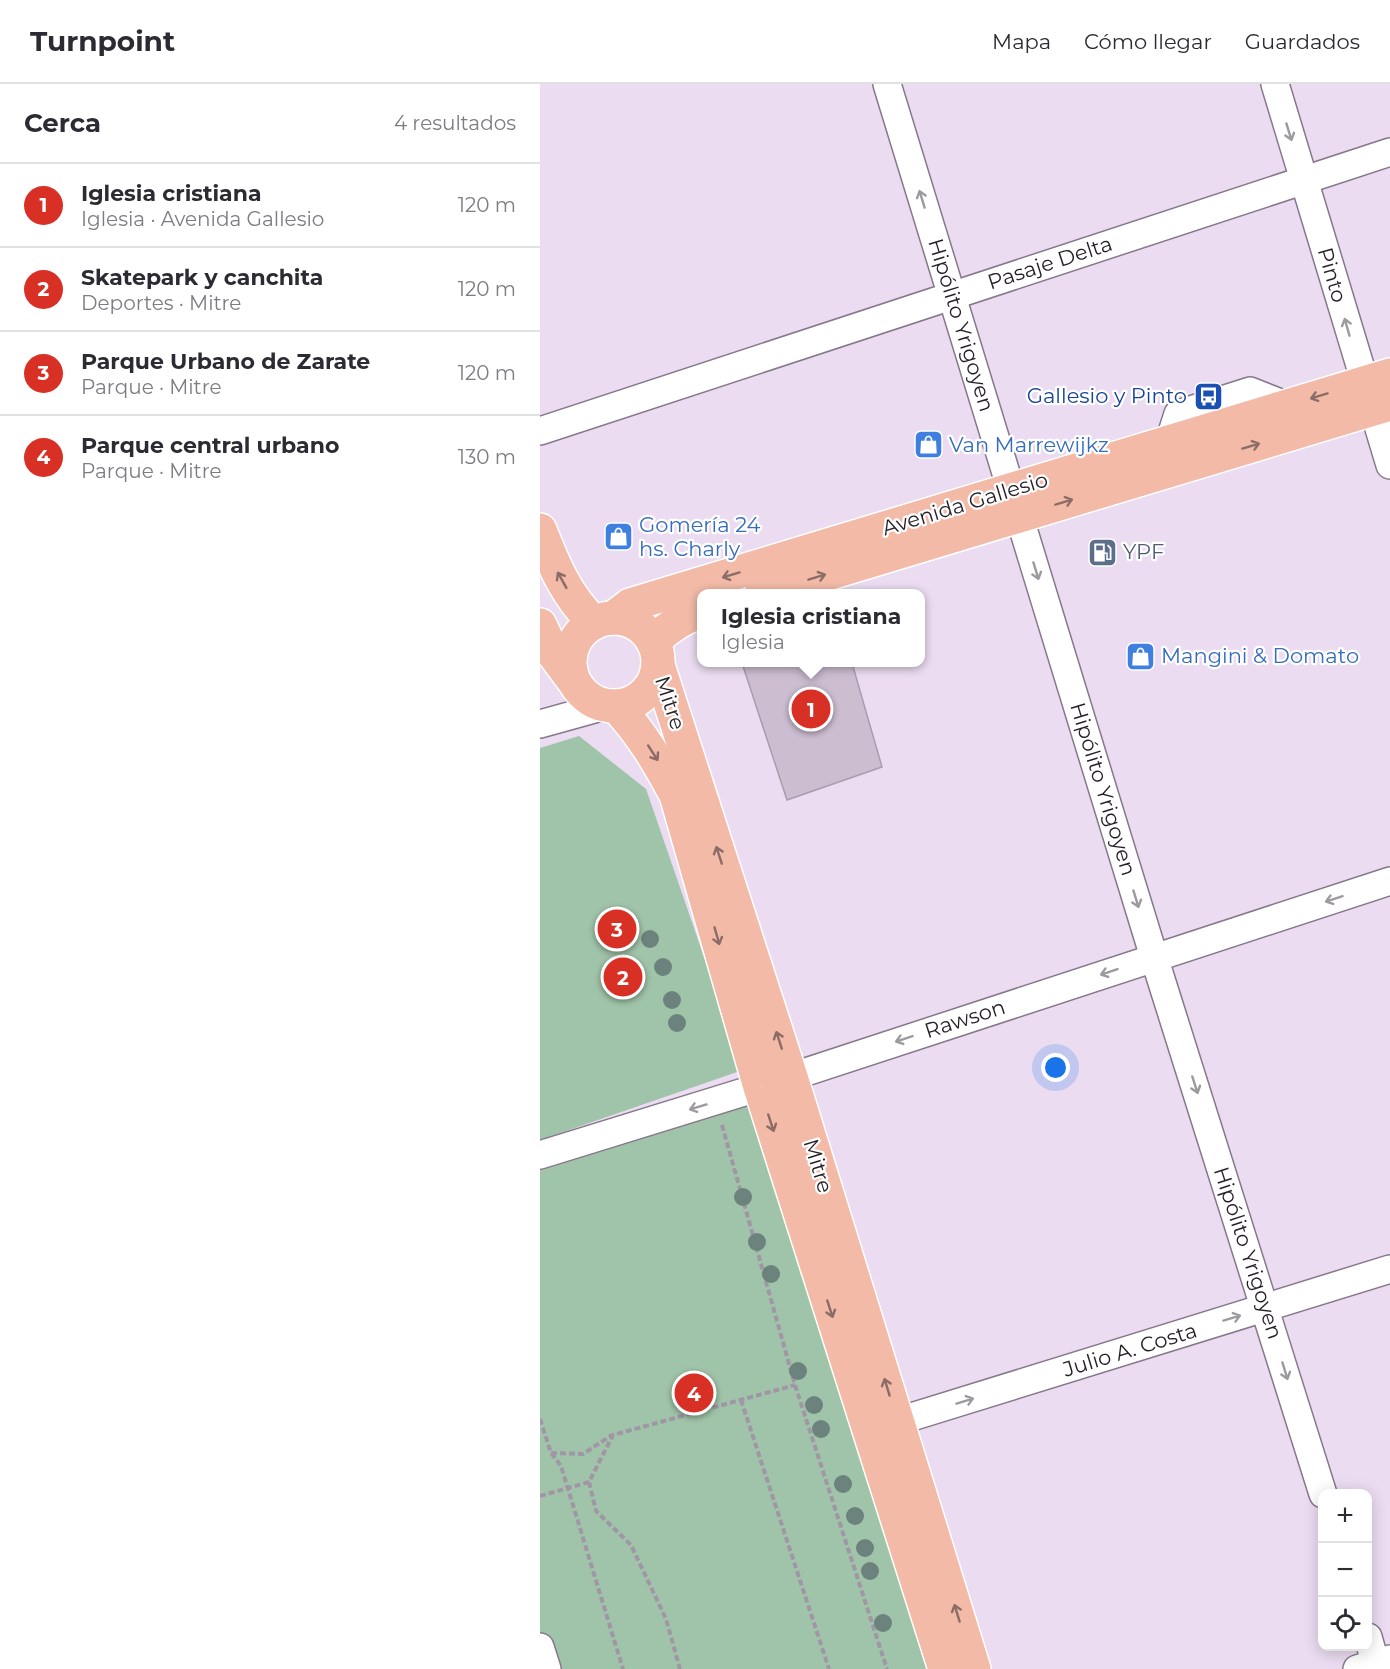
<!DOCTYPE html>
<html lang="es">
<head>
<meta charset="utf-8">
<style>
	:root { --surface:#fff; --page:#f7f7f7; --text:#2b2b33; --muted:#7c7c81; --line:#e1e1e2; --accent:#d93025 }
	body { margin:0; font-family:Montserrat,sans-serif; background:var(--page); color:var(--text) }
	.controls { position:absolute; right:18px; bottom:18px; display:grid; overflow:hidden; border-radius:12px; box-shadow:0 3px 15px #0003 }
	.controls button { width:54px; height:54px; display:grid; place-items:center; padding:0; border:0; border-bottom:2px solid var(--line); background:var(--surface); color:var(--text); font:30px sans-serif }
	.you { position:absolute; left:516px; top:984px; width:21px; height:21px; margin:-15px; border:4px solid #fff; border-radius:50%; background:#1a73e8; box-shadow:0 0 0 9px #1a73e833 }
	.badge { display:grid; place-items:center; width:39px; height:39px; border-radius:50%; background:var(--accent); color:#fff; font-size:20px; font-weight:700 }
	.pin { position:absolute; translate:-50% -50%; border:3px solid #fff; box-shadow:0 2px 6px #0006 }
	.popup { position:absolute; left:157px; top:505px; width:228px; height:78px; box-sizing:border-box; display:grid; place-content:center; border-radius:12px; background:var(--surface); filter:drop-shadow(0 2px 4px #0005); font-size:20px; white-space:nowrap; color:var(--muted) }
	.popup b { font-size:22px; color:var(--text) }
	.popup::after { content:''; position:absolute; left:50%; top:100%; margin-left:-12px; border:12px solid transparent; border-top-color:var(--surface) }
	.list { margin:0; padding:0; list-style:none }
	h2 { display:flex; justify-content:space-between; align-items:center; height:78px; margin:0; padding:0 24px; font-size:26px }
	h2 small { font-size:20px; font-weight:400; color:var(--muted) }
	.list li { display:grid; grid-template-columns:39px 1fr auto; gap:18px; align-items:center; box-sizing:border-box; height:84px; padding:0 24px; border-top:2px solid var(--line) }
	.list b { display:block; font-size:22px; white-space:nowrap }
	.list p { margin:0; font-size:20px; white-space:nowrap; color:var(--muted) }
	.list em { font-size:20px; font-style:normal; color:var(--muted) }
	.icon { flex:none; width:33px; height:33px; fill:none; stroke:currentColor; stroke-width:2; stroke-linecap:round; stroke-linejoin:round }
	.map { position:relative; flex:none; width:850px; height:1585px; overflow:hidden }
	header { display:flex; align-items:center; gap:36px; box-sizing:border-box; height:84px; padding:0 30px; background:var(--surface); border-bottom:2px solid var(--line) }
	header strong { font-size:28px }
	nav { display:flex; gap:33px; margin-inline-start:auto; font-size:21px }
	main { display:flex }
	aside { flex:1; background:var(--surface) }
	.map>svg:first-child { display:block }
</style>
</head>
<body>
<header>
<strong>Turnpoint</strong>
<nav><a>Mapa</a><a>Cómo llegar</a><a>Guardados</a></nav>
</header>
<main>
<aside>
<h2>Cerca<small>4 resultados</small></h2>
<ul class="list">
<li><span class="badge">1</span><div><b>Iglesia cristiana</b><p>Iglesia · Avenida Gallesio</p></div><em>120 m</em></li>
<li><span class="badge">2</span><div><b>Skatepark y canchita</b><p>Deportes · Mitre</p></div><em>120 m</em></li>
<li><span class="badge">3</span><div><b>Parque Urbano de Zarate</b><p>Parque · Mitre</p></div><em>120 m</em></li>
<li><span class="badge">4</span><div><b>Parque central urbano</b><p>Parque · Mitre</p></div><em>130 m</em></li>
</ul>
</aside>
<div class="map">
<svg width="850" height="1585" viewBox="0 0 850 1585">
	<rect width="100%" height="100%" fill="#ebdcf1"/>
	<!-- green -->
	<g fill="#a0c4a9">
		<path d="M39,652L106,705L203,986L0,1056V664Z"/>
		<path d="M220,1003L387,1585H13L0,1547V1071Z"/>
	</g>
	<!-- building -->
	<path fill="#ccbdd1" stroke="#aa9cb0" stroke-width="1.5" d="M202,579H312L342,683L247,716Z"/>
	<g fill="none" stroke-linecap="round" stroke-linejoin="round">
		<defs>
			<g id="minor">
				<path d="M347,0L614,873L783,1410"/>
				<path d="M735,0L850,381"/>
				<path d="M0,347L850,68"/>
				<path d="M629,358L638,330L710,307L748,322"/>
				<path d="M0,640L65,622"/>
				<path d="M0,1071L220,1003L850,797"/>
				<path d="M339,1343L850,1185"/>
				<path d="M828,1553L837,1585"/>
				<path d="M0,1563L7,1585"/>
				<path d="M817,1585L850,1575"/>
			</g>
			<g id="major">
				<path d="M0,446C14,482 26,511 54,539"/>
				<path d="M221,510L850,320"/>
				<path d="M73,534L90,521L850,291"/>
				<circle cx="74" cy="578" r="44"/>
				<path d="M0,541L13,569L33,596"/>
				<path d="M113,558C127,544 142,533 162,528"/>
				<path d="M118,581L251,993L434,1585"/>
				<path d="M77,623C102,650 119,679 136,711L220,1003L405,1585"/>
			</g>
		</defs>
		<!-- minor casing -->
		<use href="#minor" stroke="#86788b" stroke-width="30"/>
		<!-- major casing -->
		<use href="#major" stroke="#fff" stroke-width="36"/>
		<!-- path -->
		<g stroke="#a196a5" stroke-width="4" stroke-dasharray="6 3" stroke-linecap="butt">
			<path d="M182,1041L255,1301L347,1585"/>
			<path d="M201,1316L289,1585"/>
			<path d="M0,1335L11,1369L21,1382L83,1585"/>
			<path d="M11,1369L43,1370L72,1351"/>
			<path d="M49,1398L56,1427L91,1461L126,1535L140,1585"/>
			<path d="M0,1412L49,1398L73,1351L255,1301"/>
		</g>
		<!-- minor -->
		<use href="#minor" stroke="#fff" stroke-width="27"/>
		<!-- major -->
		<use href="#major" stroke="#f2baa7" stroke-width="33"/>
	</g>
	<!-- trees -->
	<g fill="#6b837c">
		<circle cx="110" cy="855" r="9"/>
		<circle cx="123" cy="883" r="9"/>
		<circle cx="132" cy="916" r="9"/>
		<circle cx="137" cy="939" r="9"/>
		<circle cx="203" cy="1113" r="9"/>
		<circle cx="217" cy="1158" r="9"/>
		<circle cx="231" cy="1190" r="9"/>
		<circle cx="258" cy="1287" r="9"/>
		<circle cx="274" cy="1321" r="9"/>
		<circle cx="281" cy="1345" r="9"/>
		<circle cx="303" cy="1400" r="9"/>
		<circle cx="315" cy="1432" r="9"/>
		<circle cx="325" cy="1464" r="9"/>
		<circle cx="330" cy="1487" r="9"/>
		<circle cx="343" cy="1539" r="9"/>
	</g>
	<!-- one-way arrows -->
	<defs><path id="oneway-shaft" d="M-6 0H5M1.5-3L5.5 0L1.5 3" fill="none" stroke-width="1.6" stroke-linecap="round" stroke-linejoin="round" transform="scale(1.5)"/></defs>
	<g stroke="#9c9a9d">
		<use href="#oneway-shaft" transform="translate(749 48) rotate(73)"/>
		<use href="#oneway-shaft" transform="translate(382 115) rotate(-107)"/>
		<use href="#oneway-shaft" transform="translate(807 243) rotate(-106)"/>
		<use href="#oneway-shaft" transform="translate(496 487) rotate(73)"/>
		<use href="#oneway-shaft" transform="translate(596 815) rotate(73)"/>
		<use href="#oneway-shaft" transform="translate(794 815) rotate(162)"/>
		<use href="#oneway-shaft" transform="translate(569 888) rotate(162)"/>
		<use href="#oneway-shaft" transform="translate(364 955) rotate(162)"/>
		<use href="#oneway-shaft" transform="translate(655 1001) rotate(72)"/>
		<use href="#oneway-shaft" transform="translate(158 1023) rotate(163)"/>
		<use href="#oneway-shaft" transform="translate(692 1234) rotate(-17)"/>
		<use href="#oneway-shaft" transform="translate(745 1287) rotate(73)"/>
		<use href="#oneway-shaft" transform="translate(425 1317) rotate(-17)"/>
	</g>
	<g stroke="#8b6c66">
		<use href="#oneway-shaft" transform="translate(779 312) rotate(163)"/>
		<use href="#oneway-shaft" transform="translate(711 362) rotate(-17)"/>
		<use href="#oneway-shaft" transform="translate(524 418) rotate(-17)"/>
		<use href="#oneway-shaft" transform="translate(191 491) rotate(163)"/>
		<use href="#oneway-shaft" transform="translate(277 493) rotate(-17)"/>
		<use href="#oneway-shaft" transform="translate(22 496) rotate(-119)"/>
		<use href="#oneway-shaft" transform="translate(113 669) rotate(57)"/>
		<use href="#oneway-shaft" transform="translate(179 771) rotate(-108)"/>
		<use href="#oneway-shaft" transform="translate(177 852) rotate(74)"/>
		<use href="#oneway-shaft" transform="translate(239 956) rotate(-108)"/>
		<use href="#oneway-shaft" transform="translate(231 1039) rotate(72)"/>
		<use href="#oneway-shaft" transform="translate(290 1225) rotate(72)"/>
		<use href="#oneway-shaft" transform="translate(347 1303) rotate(-107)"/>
		<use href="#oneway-shaft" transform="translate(417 1529) rotate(-107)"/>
	</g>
	<!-- icons -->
	<defs>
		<symbol id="bus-square" viewBox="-11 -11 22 22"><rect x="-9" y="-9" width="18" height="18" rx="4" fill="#1a4fb4" stroke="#fff"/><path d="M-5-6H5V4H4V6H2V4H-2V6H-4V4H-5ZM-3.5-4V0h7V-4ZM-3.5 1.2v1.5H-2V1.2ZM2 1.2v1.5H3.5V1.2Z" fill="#fff"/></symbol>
		<symbol id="shop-square" viewBox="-11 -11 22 22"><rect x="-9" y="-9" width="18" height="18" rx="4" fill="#3f7fe0" stroke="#fff"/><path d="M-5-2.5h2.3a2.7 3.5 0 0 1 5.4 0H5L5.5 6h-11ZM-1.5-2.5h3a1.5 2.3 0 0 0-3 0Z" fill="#fff"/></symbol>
		<symbol id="fuel-square" viewBox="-11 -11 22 22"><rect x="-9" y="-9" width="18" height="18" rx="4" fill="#5c6f8a" stroke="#fff"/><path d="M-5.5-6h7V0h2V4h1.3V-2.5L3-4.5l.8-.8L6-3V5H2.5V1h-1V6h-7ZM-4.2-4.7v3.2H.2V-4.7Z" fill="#fff"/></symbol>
	</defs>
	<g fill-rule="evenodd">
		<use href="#bus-square" x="652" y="296" width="33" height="33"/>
		<use href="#shop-square" x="372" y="344" width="33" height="33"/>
		<use href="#shop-square" x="62" y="436" width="33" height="33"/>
		<use href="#fuel-square" x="546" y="452" width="33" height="33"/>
		<use href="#shop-square" x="584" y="556" width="33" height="33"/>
	</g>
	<g text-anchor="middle" stroke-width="4.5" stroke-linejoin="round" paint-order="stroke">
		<!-- street labels -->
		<g font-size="21" fill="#241f26" stroke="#fff">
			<text transform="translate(510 179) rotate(-18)" y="7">Pasaje Delta</text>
			<text transform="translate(792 191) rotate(74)" y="7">Pinto</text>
			<text transform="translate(421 241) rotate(73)" y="7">Hipólito Yrigoyen</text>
			<text transform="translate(425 420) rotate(-17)" y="7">Avenida Gallesio</text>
			<text transform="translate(130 619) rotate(72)" y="7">Mitre</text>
			<text transform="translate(563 705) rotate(73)" y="7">Hipólito Yrigoyen</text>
			<text transform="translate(425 935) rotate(-18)" y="7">Rawson</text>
			<text transform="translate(278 1082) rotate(73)" y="7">Mitre</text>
			<text transform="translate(708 1169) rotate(72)" y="7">Hipólito Yrigoyen</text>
			<text transform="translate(590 1266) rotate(-17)" y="7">Julio A. Costa</text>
		</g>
		<!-- transit labels -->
		<g font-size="21" fill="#164399" stroke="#fff" text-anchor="end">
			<text x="647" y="319">Gallesio y Pinto</text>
		</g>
		<!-- shop labels -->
		<g font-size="21" fill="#366cbe" stroke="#fff" text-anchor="start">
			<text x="409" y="368">Van Marrewijkz</text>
			<text x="99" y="448">Gomería 24<tspan x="99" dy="24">hs. Charly</tspan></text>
			<text x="621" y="579">Mangini &amp; Domato</text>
		</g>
		<!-- service labels -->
		<g font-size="21" fill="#4e5e75" stroke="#fff" text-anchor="start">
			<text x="583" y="475">YPF</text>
		</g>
	</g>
</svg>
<div class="controls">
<button>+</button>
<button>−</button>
<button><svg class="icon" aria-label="locate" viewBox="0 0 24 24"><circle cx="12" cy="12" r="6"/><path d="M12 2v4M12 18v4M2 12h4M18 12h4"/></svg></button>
</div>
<div class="you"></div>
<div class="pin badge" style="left:271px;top:625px">1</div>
<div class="popup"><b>Iglesia cristiana</b>Iglesia</div>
<div class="pin badge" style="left:83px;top:893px">2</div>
<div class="pin badge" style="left:77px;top:845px">3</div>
<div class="pin badge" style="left:154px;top:1309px">4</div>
</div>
</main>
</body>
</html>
